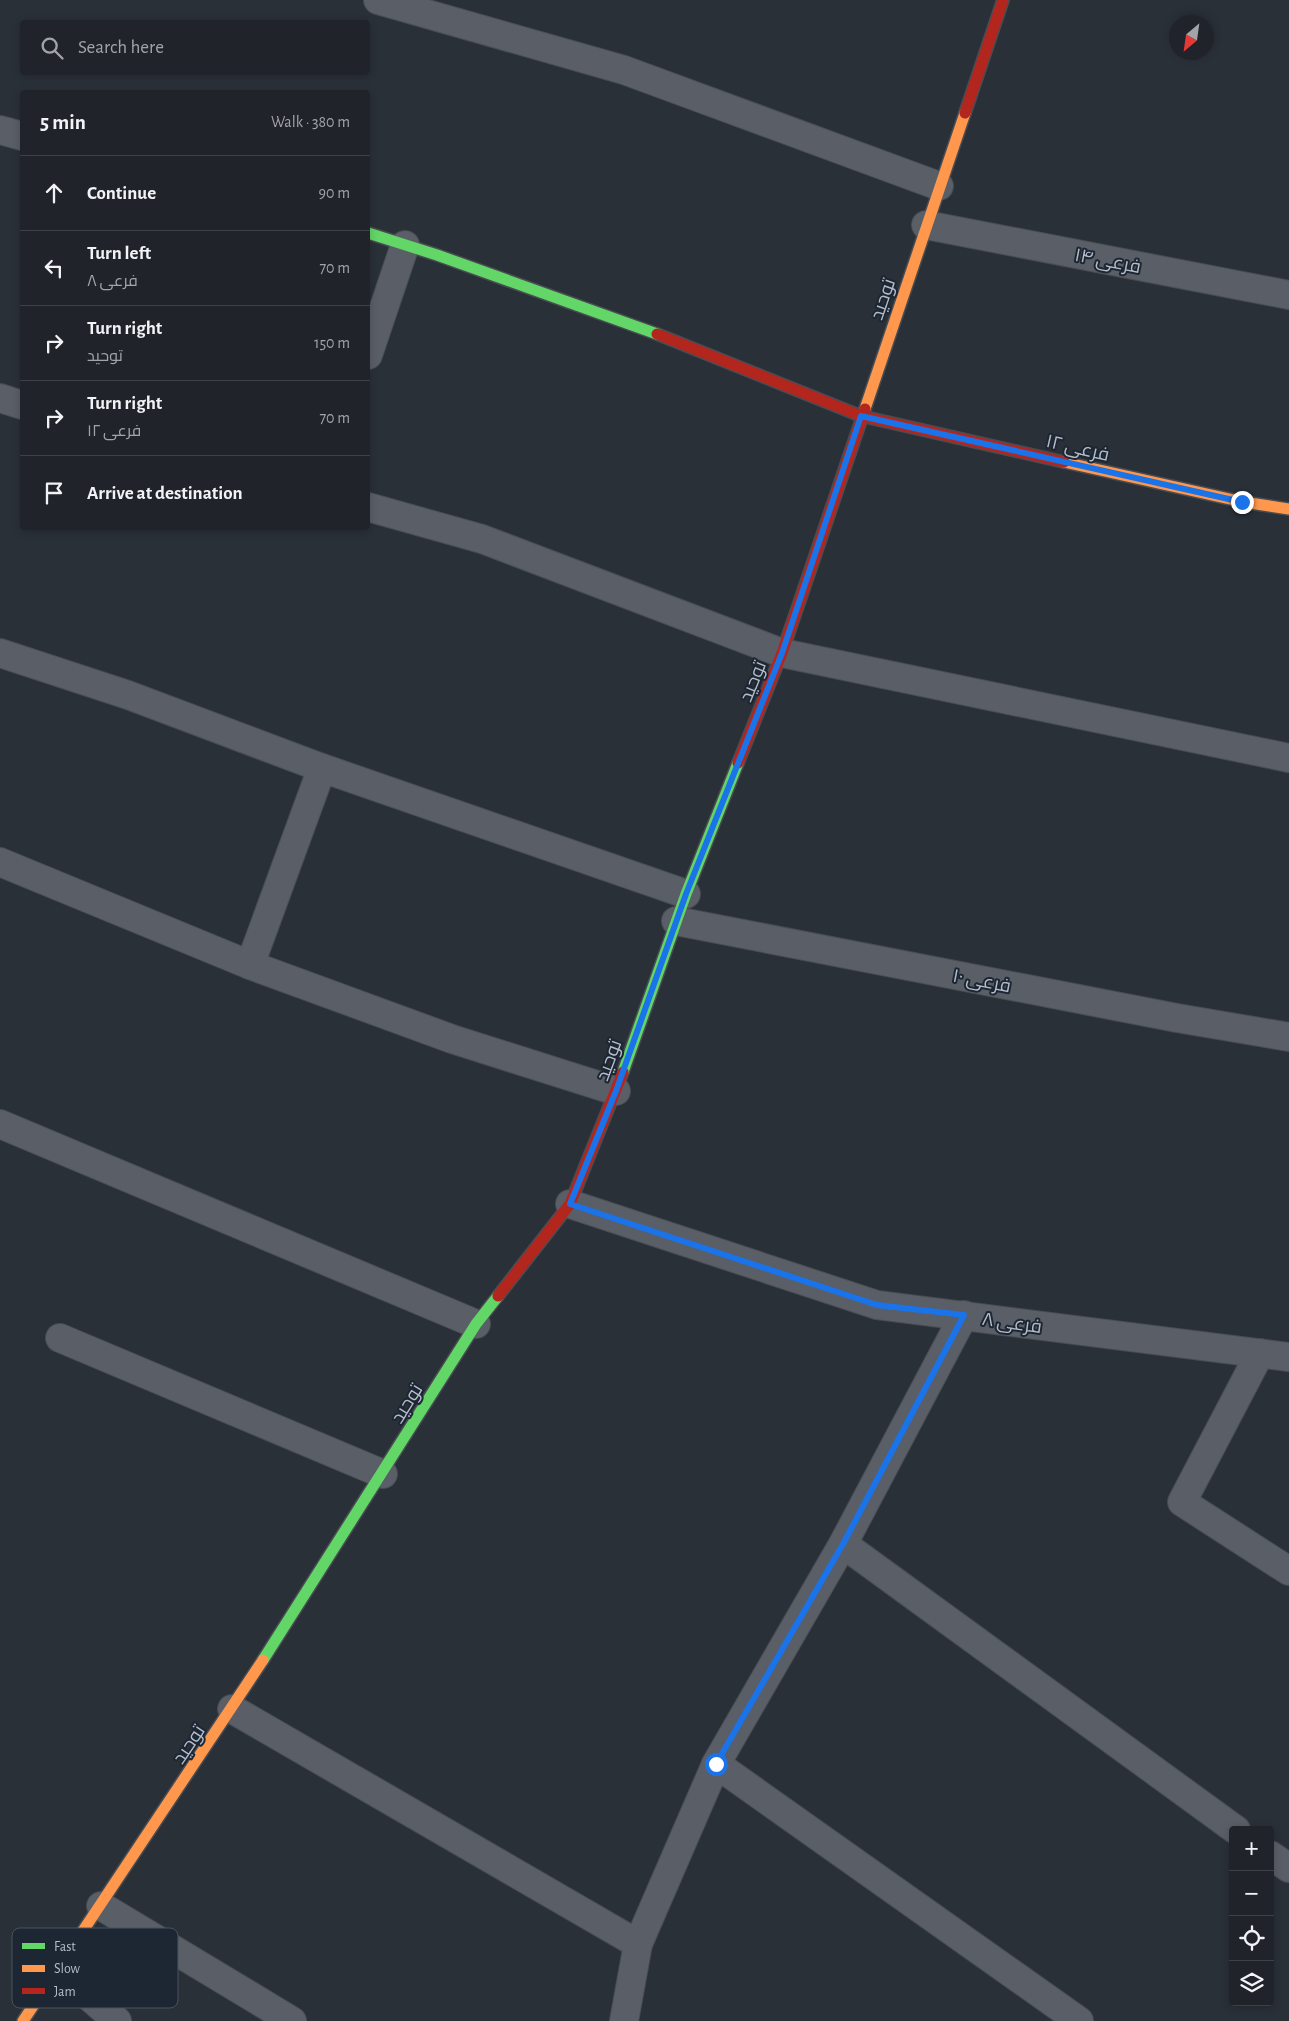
<!DOCTYPE html>
<html lang="en">
<head>
<meta charset="utf-8">
<style>
	:root { --surface:#20242a; --page:#2d3036; --text:#f1f3f6; --muted:#a2a4a8; --line:#3d4147 }
	body { margin:0; font-family:"Alegreya Sans",Cairo,sans-serif; background:var(--page); color:var(--text) }
	.controls { position:absolute; right:15px; bottom:15px; display:grid; overflow:hidden; border-radius:5px; box-shadow:0 2px 8px #0003 }
	.controls button { width:45px; height:45px; display:grid; place-items:center; padding:0; border:0; border-bottom:1px solid var(--line); background:var(--surface); color:var(--text); font:25px sans-serif }
	.compass { position:absolute; left:1169px; top:15px; width:45px; height:45px; border-radius:50%; background:var(--surface); box-shadow:0 2px 8px #0003; rotate:209deg }
	.stop { position:absolute; width:15px; height:15px; margin:-11px; border:4px solid #1a73e8; border-radius:50%; background:#fff }
	.stop.end { background:#1a73e8; border-color:#fff; box-shadow:0 1px 5px #0008 }
	.list { margin:0; padding:0; list-style:none }
	h2 { display:flex; justify-content:space-between; align-items:center; height:65px; margin:0; padding:0 20px; font-size:21px }
	h2 small { font-size:16px; font-weight:400; color:var(--muted) }
	.list li { display:grid; grid-template-columns:32px 1fr auto; gap:15px; align-items:center; box-sizing:border-box; height:75px; padding:0 20px; border-top:1px solid var(--line) }
	.list b { display:block; font-size:19px; white-space:nowrap }
	.list p { margin:0; font-size:16px; white-space:nowrap; color:var(--muted) }
	.list em { font-size:16px; font-style:normal; color:var(--muted) }
	.icon { flex:none; width:28px; height:28px; fill:none; stroke:currentColor; stroke-width:2; stroke-linecap:round; stroke-linejoin:round }
	.map { position:relative; flex:none; width:1289px; height:2021px; overflow:hidden }
	.search { position:absolute; background:var(--surface); box-shadow:0 2px 8px #0003; left:20px; top:20px; width:350px; height:55px; display:flex; align-items:center; gap:12px; box-sizing:border-box; padding:0 18px; border-radius:5px; color:var(--muted); font-size:19px }
	.panel { position:absolute; background:var(--surface); box-shadow:0 2px 8px #0003; left:20px; top:90px; width:350px; height:440px; border-radius:5px }
	.map>svg:first-child { display:block }
</style>
</head>
<body>
<div class="map">
<svg width="1289" height="2021" viewBox="0 0 1289 2021">
	<rect width="100%" height="100%" fill="#2a3038"/>
	<g fill="none" stroke-linecap="round" stroke-linejoin="round">
		<defs>
			<g id="street">
				<path d="M378,0L624,70L939,186"/>
				<path d="M0,130L22,136"/>
				<path d="M926,225L1289,295"/>
				<path d="M368,355L405,245"/>
				<path d="M0,398L22,405"/>
				<path d="M368,507L482,539L782,653L1289,758"/>
				<path d="M0,653L128,695L322,768L686,894"/>
				<path d="M0,862L250,965L452,1039L616,1091"/>
				<path d="M676,921L1177,1018L1289,1037"/>
				<path d="M250,965L322,768"/>
				<path d="M0,1124L476,1324"/>
				<path d="M570,1204L877,1305L1289,1357"/>
				<path d="M60,1338L383,1474"/>
				<path d="M1260,1353L1182,1502L1289,1571"/>
				<path d="M843,1544L1236,1830"/>
				<path d="M232,1709L638,1944"/>
				<path d="M716,1764L1079,2021"/>
				<path d="M1270,1855L1289,1868"/>
				<path d="M101,1906L292,2021"/>
				<path d="M59,1970L117,2021"/>
				<path d="M624,2021L638,1944L716,1764L843,1544L964,1315"/>
			</g>
			<g id="fast">
				<path d="M368,233L437,255L657,334"/>
				<path d="M623,1072L686,894L738,763"/>
				<path d="M263,1660L476,1324L498,1296"/>
			</g>
			<g id="slow">
				<path d="M865,409L965,113"/>
				<path d="M1064,462L1243,502L1289,509"/>
				<path d="M23,2021L263,1660"/>
			</g>
			<g id="jam">
				<path d="M965,113L1003,0"/>
				<path d="M657,334L861,416L1064,462"/>
				<path d="M738,763L782,653L865,409"/>
				<path d="M498,1296L570,1204L623,1072"/>
			</g>
		</defs>
		<!-- street casing -->
		<use href="#street" stroke="#484c53" stroke-width="30"/>
		<!-- fast casing -->
		<use href="#fast" stroke="#484c53" stroke-width="14"/>
		<!-- slow casing -->
		<use href="#slow" stroke="#484c53" stroke-width="14"/>
		<!-- jam casing -->
		<use href="#jam" stroke="#484c53" stroke-width="14"/>
		<!-- street -->
		<use href="#street" stroke="#5a5e66" stroke-width="28"/>
		<!-- fast -->
		<use href="#fast" stroke="#63d668" stroke-width="11"/>
		<!-- slow -->
		<use href="#slow" stroke="#ff974d" stroke-width="11"/>
		<!-- jam -->
		<use href="#jam" stroke="#b3261e" stroke-width="11"/>
	</g>
	<g fill="none" stroke-linecap="round" stroke-linejoin="round">
		<!-- route -->
		<path stroke="#1a73e8" stroke-width="6" d="M716,1764L843,1544L964,1315L877,1305L570,1204L616,1091L686,894L782,653L861,416L1242,502"/>
	</g>
	<g text-anchor="middle" stroke-width="4" stroke-linejoin="round" paint-order="stroke">
		<!-- street labels -->
		<g font-size="19" fill="#b4bcc9" stroke="#1d2633">
			<text transform="translate(1108 260) rotate(11)" y="7">فرعی ۱۴</text>
			<text transform="translate(882 299) rotate(-71)" y="7">توحید</text>
			<text transform="translate(1078 447) rotate(13)" y="7">فرعی ۱۲</text>
			<text transform="translate(752 681) rotate(-68)" y="7">توحید</text>
			<text transform="translate(982 980) rotate(11)" y="7">فرعی ۱۰</text>
			<text transform="translate(608 1060) rotate(-70)" y="7">توحید</text>
			<text transform="translate(1012 1322) rotate(8)" y="7">فرعی ۸</text>
			<text transform="translate(406 1403) rotate(-58)" y="7">توحید</text>
			<text transform="translate(188 1744) rotate(-56)" y="7">توحید</text>
		</g>
	</g>
	<!-- legend -->
	<rect x="12" y="1928" width="166" height="80" rx="8" fill="#1d2633" stroke="#4a5360" stroke-width="1"/>
	<rect x="22" y="1943" width="23" height="6" fill="#63d668"/>
	<rect x="22" y="1965" width="23" height="7" fill="#ff974d"/>
	<rect x="22" y="1988" width="23" height="6" fill="#b3261e"/>
	<g font-size="14" fill="#b4bcc9">
		<text x="54" y="1951">Fast</text>
		<text x="54" y="1973">Slow</text>
		<text x="54" y="1996">Jam</text>
	</g>
</svg>
<div class="controls">
<button>+</button>
<button>−</button>
<button><svg class="icon" aria-label="locate" viewBox="0 0 24 24"><circle cx="12" cy="12" r="6"/><path d="M12 2v4M12 18v4M2 12h4M18 12h4"/></svg></button>
<button><svg class="icon" aria-label="layers" viewBox="0 0 24 24"><path d="M12 4l9 5-9 5-9-5zM3 14l9 5 9-5"/></svg></button>
</div>
<svg class="compass" viewBox="-18 -18 36 36"><path d="M0-13l5 13h-10z" fill="#e53935"/><path d="M0 13l5-13h-10z" fill="#a2a4a8"/></svg>
<div class="stop" style="left:716px;top:1764px"></div>
<div class="stop end" style="left:1242px;top:502px"></div>
<div class="search"><svg class="icon" aria-label="search" viewBox="0 0 24 24"><circle cx="10" cy="10" r="6"/><path d="M15 15l6 6"/></svg>Search here</div>
<section class="panel">
<h2>5 min<small>Walk · 380 m</small></h2>
<ul class="list">
<li><svg class="icon" aria-label="ahead" viewBox="0 0 24 24"><path d="M12 20V5M6 11l6-6 6 6"/></svg><div><b>Continue</b></div><em>90 m</em></li>
<li><svg class="icon" aria-label="left" viewBox="0 0 24 24"><path d="M17 20v-9H6M10 6l-5 5 5 5"/></svg><div><b>Turn left</b><p>فرعی ۸</p></div><em>70 m</em></li>
<li><svg class="icon" aria-label="right" viewBox="0 0 24 24"><path d="M7 20v-9h11M14 6l5 5-5 5"/></svg><div><b>Turn right</b><p>توحید</p></div><em>150 m</em></li>
<li><svg class="icon" aria-label="right" viewBox="0 0 24 24"><path d="M7 20v-9h11M14 6l5 5-5 5"/></svg><div><b>Turn right</b><p>فرعی ۱۲</p></div><em>70 m</em></li>
<li><svg class="icon" aria-label="arrive" viewBox="0 0 24 24"><path d="M6 21V4h12l-3 4 3 4H6"/></svg><div><b>Arrive at destination</b></div></li>
</ul>
</section>
</div>
</body>
</html>
